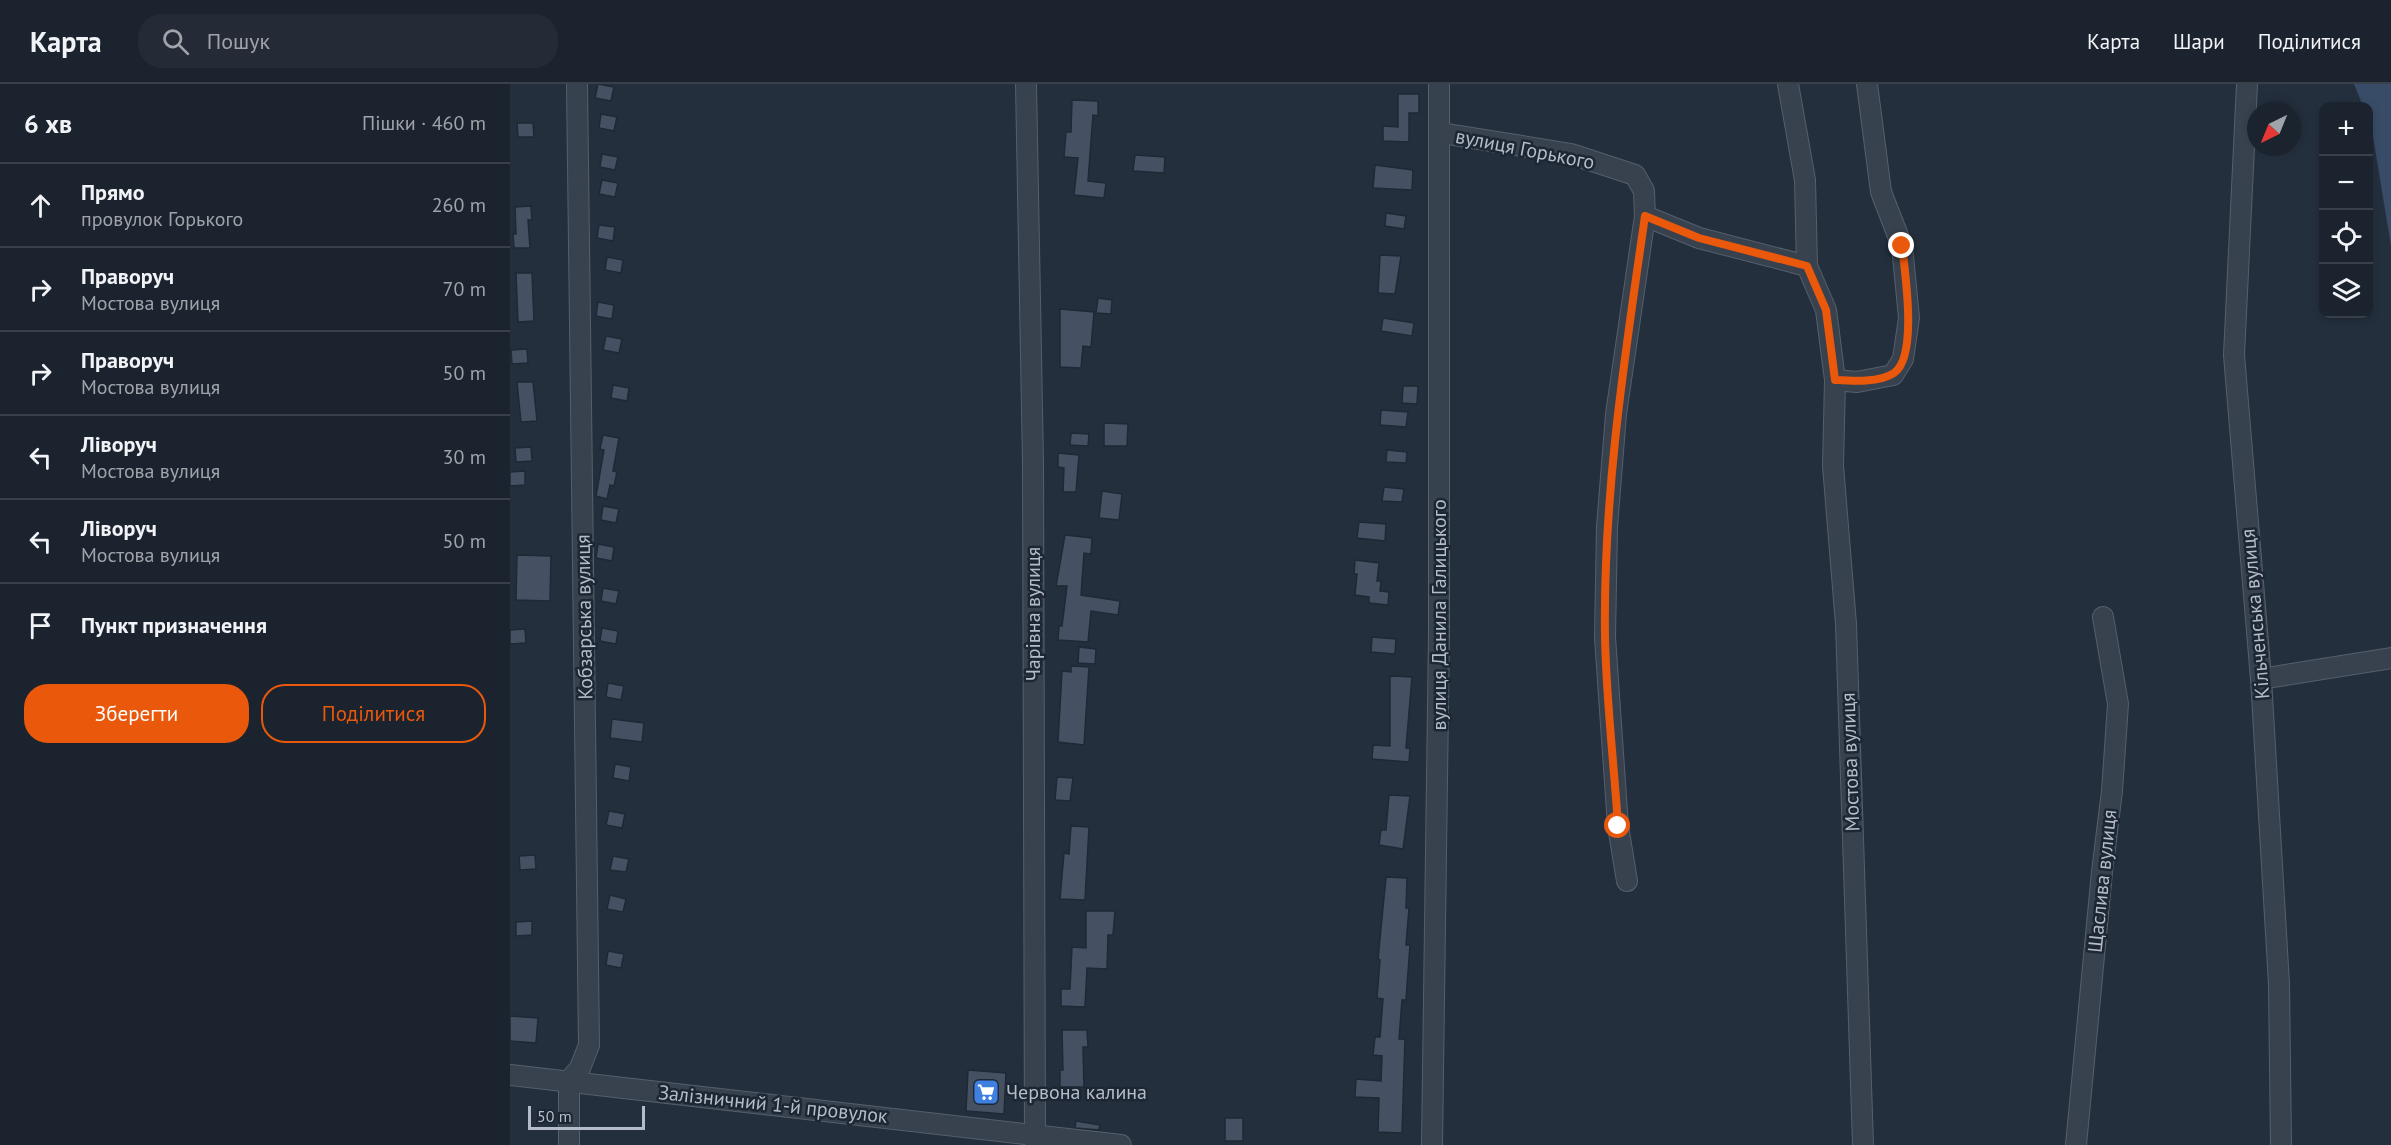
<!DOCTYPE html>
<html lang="uk">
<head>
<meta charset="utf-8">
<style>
	:root { --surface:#1b232e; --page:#242b36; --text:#f1f3f6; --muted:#a0a4aa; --line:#39404a; --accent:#ea580c }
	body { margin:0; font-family:"PT Sans",sans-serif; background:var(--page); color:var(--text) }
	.controls { position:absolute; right:18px; top:18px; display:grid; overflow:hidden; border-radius:12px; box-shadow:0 3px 9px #0003 }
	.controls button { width:54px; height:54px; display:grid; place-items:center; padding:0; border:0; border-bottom:2px solid var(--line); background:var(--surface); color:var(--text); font:30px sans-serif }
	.compass { position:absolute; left:1737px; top:18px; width:54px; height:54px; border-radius:50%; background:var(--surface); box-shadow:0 3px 9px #0003; rotate:223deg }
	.scale { position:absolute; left:18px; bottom:15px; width:117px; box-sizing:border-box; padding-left:6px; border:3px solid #b4bcc9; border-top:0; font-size:16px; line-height:21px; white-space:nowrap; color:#b4bcc9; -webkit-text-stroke:4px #1d2633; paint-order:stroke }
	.stop { position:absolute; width:18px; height:18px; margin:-14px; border:4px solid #ea580c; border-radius:50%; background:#fff }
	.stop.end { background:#ea580c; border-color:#fff; box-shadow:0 2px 6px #0008 }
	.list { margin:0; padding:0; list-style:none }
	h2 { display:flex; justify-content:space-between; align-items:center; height:78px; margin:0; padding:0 24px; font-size:26px }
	h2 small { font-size:20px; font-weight:400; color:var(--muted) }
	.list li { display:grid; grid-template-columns:39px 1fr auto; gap:18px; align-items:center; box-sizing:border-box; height:84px; padding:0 24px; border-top:2px solid var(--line) }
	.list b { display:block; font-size:22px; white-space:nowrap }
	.list p { margin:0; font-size:20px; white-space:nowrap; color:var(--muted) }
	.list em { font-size:20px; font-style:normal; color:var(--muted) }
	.actions { display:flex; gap:12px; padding:18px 24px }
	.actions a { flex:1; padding:14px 0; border:2px solid var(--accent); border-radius:24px; text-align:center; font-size:21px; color:var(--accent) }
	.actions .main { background:var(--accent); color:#fff }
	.icon { flex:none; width:33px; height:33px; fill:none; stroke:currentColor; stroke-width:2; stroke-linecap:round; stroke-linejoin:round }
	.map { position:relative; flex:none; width:1881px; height:1061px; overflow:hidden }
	header { display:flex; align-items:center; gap:36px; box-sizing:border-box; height:84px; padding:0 30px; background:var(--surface); border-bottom:2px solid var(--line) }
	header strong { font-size:28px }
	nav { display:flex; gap:33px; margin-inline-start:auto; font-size:21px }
	.search { width:420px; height:54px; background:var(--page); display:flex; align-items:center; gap:15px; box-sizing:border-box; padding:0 21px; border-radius:24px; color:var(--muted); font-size:22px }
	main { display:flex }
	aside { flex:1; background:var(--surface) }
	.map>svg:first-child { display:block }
</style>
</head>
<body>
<header>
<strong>Карта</strong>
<div class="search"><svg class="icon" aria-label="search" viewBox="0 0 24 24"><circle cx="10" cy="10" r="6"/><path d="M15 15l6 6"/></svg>Пошук</div>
<nav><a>Карта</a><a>Шари</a><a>Поділитися</a></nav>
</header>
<main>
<aside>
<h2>6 хв<small>Пішки · 460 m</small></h2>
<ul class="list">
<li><svg class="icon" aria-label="ahead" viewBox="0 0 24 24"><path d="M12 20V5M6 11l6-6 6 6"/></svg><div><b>Прямо</b><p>провулок Горького</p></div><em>260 m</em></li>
<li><svg class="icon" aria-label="right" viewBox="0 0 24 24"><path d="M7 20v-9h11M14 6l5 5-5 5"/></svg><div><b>Праворуч</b><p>Мостова вулиця</p></div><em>70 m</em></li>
<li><svg class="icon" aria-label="right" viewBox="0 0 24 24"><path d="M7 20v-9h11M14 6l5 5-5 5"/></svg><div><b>Праворуч</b><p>Мостова вулиця</p></div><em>50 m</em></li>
<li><svg class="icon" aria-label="left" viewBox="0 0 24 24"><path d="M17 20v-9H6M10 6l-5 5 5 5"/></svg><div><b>Ліворуч</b><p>Мостова вулиця</p></div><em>30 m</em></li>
<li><svg class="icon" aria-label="left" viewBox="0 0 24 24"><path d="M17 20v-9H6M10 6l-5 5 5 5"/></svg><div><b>Ліворуч</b><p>Мостова вулиця</p></div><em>50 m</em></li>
<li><svg class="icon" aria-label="arrive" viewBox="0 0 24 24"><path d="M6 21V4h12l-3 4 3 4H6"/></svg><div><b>Пункт призначення</b></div></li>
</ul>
<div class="actions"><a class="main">Зберегти</a><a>Поділитися</a></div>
</aside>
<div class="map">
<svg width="1881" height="1061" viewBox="0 0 1881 1061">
	<rect width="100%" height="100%" fill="#242f3e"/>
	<!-- water -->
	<path fill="#394c67" d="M1844,0H1881V162L1858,22H1853Z"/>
	<!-- building -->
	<g fill="#455162" stroke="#1f2835" stroke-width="1.5">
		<path d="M88,0L104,3L101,17L85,14Z"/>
		<path d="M888,10H909V29H899V58L873,57V42L888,43Z"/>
		<path d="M562,16L588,17V32L583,31L578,97L596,99L594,114L564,111L568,74L554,73L556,48H561Z"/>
		<path d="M91,30L107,33L104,47L89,44Z"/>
		<path d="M7,39H23L24,53H8Z"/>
		<path d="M92,70L108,73L105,86L90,83Z"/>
		<path d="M625,71L655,73L654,89L623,87Z"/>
		<path d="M865,81L903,86L902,106L863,104Z"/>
		<path d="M92,96L108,99L105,113L89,110Z"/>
		<path d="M21,122L22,136H18L20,164H4L3,150H6L5,123Z"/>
		<path d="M876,129L896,132L894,145L875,142Z"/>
		<path d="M89,141L105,143L103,157L87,154Z"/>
		<path d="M870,171L891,172L885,210L868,209Z"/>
		<path d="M97,173L113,176L111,189L95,186Z"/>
		<path d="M6,189H22L24,237L8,238Z"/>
		<path d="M588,214L602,216L601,230L586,229Z"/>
		<path d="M88,218L104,221L102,235L86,232Z"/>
		<path d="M550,225L584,228L581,263L573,262L571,284L550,283Z"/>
		<path d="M873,234L904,239L902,252L871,247Z"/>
		<path d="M96,252L112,255L109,269L93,266Z"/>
		<path d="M17,265L18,279L2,280L1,266Z"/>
		<path d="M7,298H23L27,337L11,338Z"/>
		<path d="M103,301L119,304L117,317L101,314Z"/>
		<path d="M893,302H908L907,320L892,319Z"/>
		<path d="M871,326L898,328L896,343L870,341Z"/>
		<path d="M594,339L618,340L617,362H594Z"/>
		<path d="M561,349L579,350L578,362L560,361Z"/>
		<path d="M93,351L109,354L103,387L107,388L104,402L100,401L97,415L86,412L94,366L90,365Z"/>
		<path d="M21,363L22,377L6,378L5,364Z"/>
		<path d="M877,366L897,368L896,379L876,378Z"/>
		<path d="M548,369L569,371L566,408H553L554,384L548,383Z"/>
		<path d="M15,387V401L0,402V388Z"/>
		<path d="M874,403L894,405L892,418L872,417Z"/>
		<path d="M592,407L612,410L609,436L589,434Z"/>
		<path d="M93,422L109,425L106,439L91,436Z"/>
		<path d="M849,438L876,440L875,457L847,454Z"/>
		<path d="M555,451L582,454L581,470L574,469L571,511L610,517L608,531L581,527L578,558L548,556L549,542H552L557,502H546Z"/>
		<path d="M88,460L104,463L102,477L86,474Z"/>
		<path d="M7,471L41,472L40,517L6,516Z"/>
		<path d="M845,476L869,479L867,497H871L870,507L879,508L878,521L859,519V513L845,511L847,490H844Z"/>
		<path d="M93,504L109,507L106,520L91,517Z"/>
		<path d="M92,544L108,547L106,560L90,557Z"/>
		<path d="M15,545L16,559L0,560V546Z"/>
		<path d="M862,553L886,555L885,570L861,568Z"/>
		<path d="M569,563L586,565L585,580L568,579Z"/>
		<path d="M561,582L579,583L574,661L548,658L552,587L561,588Z"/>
		<path d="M880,592L902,593L896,664H900L899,678L862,675L863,661L880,662Z"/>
		<path d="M98,599L114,602L111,616L96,613Z"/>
		<path d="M102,635L134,639L132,658L100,654Z"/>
		<path d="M105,680L121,683L119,697L103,694Z"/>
		<path d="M547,693L563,694L560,717L545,716Z"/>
		<path d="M879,711L900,712L893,765L869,761L871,746H876Z"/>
		<path d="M99,727L115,730L112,744L96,741Z"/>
		<path d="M561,742L579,743L575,816L550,815L554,769L559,770Z"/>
		<path d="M25,771L26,785L10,786L9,772Z"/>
		<path d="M103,772L119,775L116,788L100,786Z"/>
		<path d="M876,793L897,794L896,824H899L896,861H900L896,916H892L889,955H895L892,1049L868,1048L869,1014L845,1013L846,995L871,997L872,972L863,971L865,953H870L873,915L867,914L870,876L868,875Z"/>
		<path d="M100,811L116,815L113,828L97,825Z"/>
		<path d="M576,827H605L603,851H598L597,885L577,884L575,923L551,922V905H560L562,863L576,864Z"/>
		<path d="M22,837V851L6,852V838Z"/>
		<path d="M98,867L114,870L111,884L96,881Z"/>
		<path d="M0,932L28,934L26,959L0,957Z"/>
		<path d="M552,946H577L578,963H573L574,1003H550V986H553Z"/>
		<path d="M458,986L496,989L494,1030L456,1027Z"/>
		<rect x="715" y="1034" width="18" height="23"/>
		<path d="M566,1037L590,1041L589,1046L565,1044Z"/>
	</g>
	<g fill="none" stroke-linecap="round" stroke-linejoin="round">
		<defs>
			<g id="minor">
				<path d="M516,0L523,379L525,1061"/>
				<path d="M1278,0L1295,96L1297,182L1316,226L1325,296"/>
				<path d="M1737,0L1724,271L1751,595L1769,900L1771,1061"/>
				<path d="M931,49L1061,70L1125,91L1134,107L1135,132L1106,330L1097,443L1095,553L1108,742L1117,797"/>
				<path d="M1135,132L1189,154L1297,182"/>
				<path d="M1751,595L1881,574"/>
				<path d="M0,991L611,1061"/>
				<path d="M59,1061V997L70,984L79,961L67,0"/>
				<path d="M922,1061L929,549V0"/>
				<path d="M1353,1061L1336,540L1323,382L1325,296L1347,298L1383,291L1393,275L1399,234L1392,162L1371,108L1357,0"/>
				<path d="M1566,1061L1592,788L1602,707L1608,620L1593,533"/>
			</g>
		</defs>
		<!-- minor casing -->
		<use href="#minor" stroke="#565f6c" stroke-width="22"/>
		<!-- minor -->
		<use href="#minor" stroke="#38414e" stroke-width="20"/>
	</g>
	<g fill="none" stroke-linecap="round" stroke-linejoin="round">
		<!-- route -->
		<path stroke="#ea580c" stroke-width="8" d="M1108,742C1104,679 1096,615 1095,552C1093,410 1115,271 1135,132L1189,154L1297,182L1316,226L1325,296C1342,297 1369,299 1384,289C1408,273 1395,188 1392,162"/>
	</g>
	<!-- icons -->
	<defs>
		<symbol id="supermarket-square" viewBox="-11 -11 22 22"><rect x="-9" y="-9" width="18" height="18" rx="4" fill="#3f7fe0" stroke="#1d2633"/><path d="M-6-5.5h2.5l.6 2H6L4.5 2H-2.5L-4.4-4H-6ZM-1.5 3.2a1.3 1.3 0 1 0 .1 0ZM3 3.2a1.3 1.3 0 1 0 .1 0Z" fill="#fff"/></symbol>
	</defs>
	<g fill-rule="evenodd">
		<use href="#supermarket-square" x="461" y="993" width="30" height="30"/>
	</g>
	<g text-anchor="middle" stroke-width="5" stroke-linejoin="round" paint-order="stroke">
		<!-- street labels -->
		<g font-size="20" fill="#b4bcc9" stroke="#1d2633">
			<text transform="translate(1015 65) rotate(11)" y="7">вулиця Горького</text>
			<text transform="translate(523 530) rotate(-90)" y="7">Чарівна вулиця</text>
			<text transform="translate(1745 530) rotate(-95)" y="7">Кільченська вулиця</text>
			<text transform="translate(929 531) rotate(-90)" y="7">вулиця Данила Галицького</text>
			<text transform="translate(74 533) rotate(-91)" y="7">Кобзарська вулиця</text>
			<text transform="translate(1340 678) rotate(-92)" y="7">Мостова вулиця</text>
			<text transform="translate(1592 797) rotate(-84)" y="7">Щаслива вулиця</text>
			<text transform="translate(263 1020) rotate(6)" y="7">Залізничний 1-й провулок</text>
		</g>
		<!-- poi labels -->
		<g font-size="20" fill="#b4bcc9" stroke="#1d2633" text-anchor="start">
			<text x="496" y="1015">Червона калина</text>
		</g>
	</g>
</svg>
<div class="controls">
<button>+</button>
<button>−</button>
<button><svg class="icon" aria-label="locate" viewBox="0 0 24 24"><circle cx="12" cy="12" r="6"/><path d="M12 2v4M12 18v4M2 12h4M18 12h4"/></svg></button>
<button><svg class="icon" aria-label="layers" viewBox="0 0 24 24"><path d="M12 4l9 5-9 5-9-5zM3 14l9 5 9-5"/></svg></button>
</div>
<svg class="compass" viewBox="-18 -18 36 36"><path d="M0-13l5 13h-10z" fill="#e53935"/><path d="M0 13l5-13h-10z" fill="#a0a4aa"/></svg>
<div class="scale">50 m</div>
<div class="stop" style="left:1108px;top:742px"></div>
<div class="stop end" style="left:1392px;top:162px"></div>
</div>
</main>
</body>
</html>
